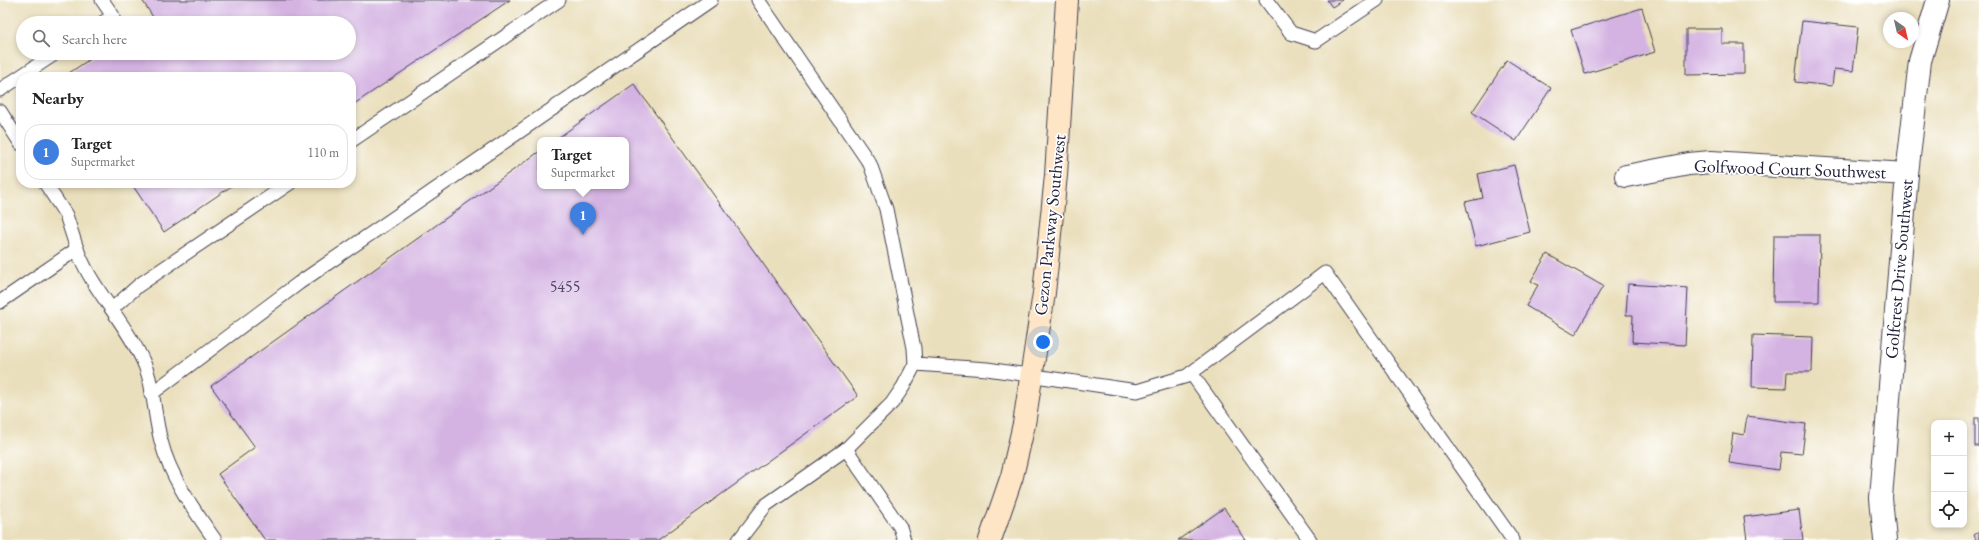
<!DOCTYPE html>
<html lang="en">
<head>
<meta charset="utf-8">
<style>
	:root { --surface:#fff; --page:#f6f6f6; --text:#222; --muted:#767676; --line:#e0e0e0; --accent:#0b8043 }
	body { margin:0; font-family:"EB Garamond",serif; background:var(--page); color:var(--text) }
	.controls { position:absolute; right:12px; bottom:12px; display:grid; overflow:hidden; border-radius:8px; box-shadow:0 2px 6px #0003 }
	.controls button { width:36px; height:36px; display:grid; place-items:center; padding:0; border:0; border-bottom:1px solid var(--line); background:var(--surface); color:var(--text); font:20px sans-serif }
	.compass { position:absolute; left:1883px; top:12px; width:36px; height:36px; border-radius:50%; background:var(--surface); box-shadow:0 2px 6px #0003; rotate:146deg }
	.you { position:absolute; left:1043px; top:342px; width:14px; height:14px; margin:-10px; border:3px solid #fff; border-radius:50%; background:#1a73e8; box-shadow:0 0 0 6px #1a73e833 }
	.badge { display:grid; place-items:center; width:26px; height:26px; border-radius:50%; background:var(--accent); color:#fff; font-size:13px; font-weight:700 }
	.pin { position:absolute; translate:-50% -33px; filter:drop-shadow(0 1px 2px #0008) }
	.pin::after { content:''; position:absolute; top:21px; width:14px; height:12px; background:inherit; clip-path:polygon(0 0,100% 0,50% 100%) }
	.popup { position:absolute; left:537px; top:137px; width:92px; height:52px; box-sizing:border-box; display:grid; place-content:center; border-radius:8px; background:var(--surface); filter:drop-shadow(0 1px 3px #0005); font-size:13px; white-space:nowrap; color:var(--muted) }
	.popup b { font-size:15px; color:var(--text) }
	.popup::after { content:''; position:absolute; left:50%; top:100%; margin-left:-8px; border:8px solid transparent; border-top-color:var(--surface) }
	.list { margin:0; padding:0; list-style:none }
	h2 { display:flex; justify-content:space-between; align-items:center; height:52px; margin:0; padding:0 16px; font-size:17px }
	h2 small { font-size:13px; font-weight:400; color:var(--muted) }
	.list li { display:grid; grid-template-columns:26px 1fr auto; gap:12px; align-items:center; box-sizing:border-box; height:56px; margin:0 8px 8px; padding:0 8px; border:1px solid var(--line); border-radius:16px }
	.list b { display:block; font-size:15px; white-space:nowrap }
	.list p { margin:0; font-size:13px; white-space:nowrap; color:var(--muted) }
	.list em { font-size:13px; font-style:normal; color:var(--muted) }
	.icon { flex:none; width:22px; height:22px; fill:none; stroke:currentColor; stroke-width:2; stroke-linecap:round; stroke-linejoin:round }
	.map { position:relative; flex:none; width:1979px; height:540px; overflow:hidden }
	.search { position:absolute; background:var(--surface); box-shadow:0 2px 6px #0003; left:16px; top:16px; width:340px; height:44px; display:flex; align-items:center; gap:10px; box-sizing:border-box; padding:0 14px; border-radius:22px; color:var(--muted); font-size:15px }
	.panel { position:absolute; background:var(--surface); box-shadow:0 2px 6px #0003; left:16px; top:72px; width:340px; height:116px; border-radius:16px }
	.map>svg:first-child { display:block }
</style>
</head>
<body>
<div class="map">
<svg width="1979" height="540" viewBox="0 0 1979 540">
	<rect width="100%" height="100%" fill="#fff"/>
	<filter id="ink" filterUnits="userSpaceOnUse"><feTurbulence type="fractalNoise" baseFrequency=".025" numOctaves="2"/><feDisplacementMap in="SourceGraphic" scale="8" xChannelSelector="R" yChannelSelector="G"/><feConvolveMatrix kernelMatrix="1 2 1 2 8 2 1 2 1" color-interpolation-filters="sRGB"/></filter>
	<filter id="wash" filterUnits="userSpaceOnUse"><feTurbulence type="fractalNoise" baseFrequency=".012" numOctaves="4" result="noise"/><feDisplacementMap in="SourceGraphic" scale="16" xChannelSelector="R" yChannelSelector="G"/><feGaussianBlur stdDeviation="0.9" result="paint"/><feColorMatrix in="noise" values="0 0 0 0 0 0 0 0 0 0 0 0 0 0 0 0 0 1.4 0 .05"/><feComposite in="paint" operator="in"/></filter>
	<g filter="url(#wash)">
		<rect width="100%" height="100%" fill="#eadfbc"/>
		<g id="blocks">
			<!-- building -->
			<g fill="#d4b3e2">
				<path d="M142,0H510L351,106V77H63L99,53H349V23H143L153,17Z"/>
				<path d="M1327,0H1343L1332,7Z"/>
				<path d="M1642,8L1655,52L1585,74L1571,30Z"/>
				<path d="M1802,21L1858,27L1853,71L1834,69L1832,86L1795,82Z"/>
				<path d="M1686,29H1722V44H1744V74L1686,75Z"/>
				<path d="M1507,60L1551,88L1516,141L1472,112Z"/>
				<path d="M634,84L858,396L658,540H265L218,474L255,447L211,386L540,151V186H626V140H555Z"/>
				<path d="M1514,165L1530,232L1476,246L1465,202L1483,198L1478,174Z"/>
				<path d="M131,183H236L164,232Z"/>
				<path d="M1774,235H1820L1819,302H1773Z"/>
				<path d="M1547,254L1603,286L1575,335L1526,306L1538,285L1531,281Z"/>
				<path d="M1628,284L1688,288L1685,345L1632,342L1633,315H1626Z"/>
				<path d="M1753,335L1813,337L1812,372H1787L1786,388L1752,387Z"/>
				<path d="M1747,416L1806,424L1802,454L1781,452L1779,470L1729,463L1733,433L1744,435Z"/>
				<rect x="1975" y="418" width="4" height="28"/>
				<path d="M1224,508L1246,540H1178Z"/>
				<path d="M1799,510L1803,540H1747L1744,517Z"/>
				<path d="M1979,532V540H1976L1974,535Z"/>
			</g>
		</g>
	</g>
	<g filter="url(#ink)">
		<use href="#blocks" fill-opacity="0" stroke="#403e4e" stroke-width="1"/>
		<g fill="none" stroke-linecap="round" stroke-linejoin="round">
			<defs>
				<g id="lane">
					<path d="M1266,0L1291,33L1316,41L1377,0"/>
					<path d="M102,23L113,16L102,0"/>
					<path d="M0,90L56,53"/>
					<path d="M0,111L21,144"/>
					<path d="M351,141L559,0"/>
					<path d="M45,183L66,215L77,249"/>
					<path d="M0,302L77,249C92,290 125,321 143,361C154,384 154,416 161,441C170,477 194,510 215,540"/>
					<path d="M112,309L139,285L290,183"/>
					<path d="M915,364L987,369L1137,391L1187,376L1325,273L1513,540"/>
					<path d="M1191,373L1310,540"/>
					<path d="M151,394L299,283L711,0"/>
					<path d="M846,449L900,527L904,540"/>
					<path d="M739,540L766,505L846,449L892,403L903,387L915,364L914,348L886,209L870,164L758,0"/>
				</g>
				<g id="street">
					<path d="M1626,176L1689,164L1711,162L1907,174"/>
					<path d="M1885,540L1881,498L1907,174L1920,61L1938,0"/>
				</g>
				<path id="secondary" d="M990,540L1012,476L1024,424L1044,293L1056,175L1067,0"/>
			</defs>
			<!-- lane casing -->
			<use href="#lane" stroke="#403e4e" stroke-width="15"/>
			<!-- street casing -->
			<use href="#street" stroke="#403e4e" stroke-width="24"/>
			<!-- secondary casing -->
			<use href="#secondary" stroke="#403e4e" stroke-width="24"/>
			<!-- lane -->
			<use href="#lane" stroke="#fff" stroke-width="13"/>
			<!-- street -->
			<use href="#street" stroke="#fff" stroke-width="22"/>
			<!-- secondary -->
			<use href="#secondary" stroke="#fde5c5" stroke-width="22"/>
		</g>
	</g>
	<g text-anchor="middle" stroke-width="3.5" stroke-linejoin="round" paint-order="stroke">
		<!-- number labels -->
		<g font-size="16" fill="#4e4665">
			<text x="565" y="292">5455</text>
		</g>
		<!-- street labels -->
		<g font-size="18" fill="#22223b" stroke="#fff">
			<text transform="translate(1790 169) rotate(2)" y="6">Golfwood Court Southwest</text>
			<text transform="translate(1050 225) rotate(-84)" y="6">Gezon Parkway Southwest</text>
			<text transform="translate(1899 269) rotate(-85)" y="6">Golfcrest Drive Southwest</text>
		</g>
	</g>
</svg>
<div class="controls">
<button>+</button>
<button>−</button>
<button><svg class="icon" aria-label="locate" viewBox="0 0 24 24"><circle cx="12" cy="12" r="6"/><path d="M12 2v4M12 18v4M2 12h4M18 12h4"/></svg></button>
</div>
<svg class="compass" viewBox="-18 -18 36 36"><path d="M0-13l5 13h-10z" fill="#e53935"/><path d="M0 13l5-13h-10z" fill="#767676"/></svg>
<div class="you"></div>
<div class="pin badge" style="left:583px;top:235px;background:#3f7fe0">1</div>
<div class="popup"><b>Target</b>Supermarket</div>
<div class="search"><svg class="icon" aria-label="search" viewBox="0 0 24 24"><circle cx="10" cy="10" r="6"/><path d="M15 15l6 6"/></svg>Search here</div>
<section class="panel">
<h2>Nearby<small></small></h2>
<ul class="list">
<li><span class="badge" style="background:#3f7fe0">1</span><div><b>Target</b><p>Supermarket</p></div><em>110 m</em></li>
</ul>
</section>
</div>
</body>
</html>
